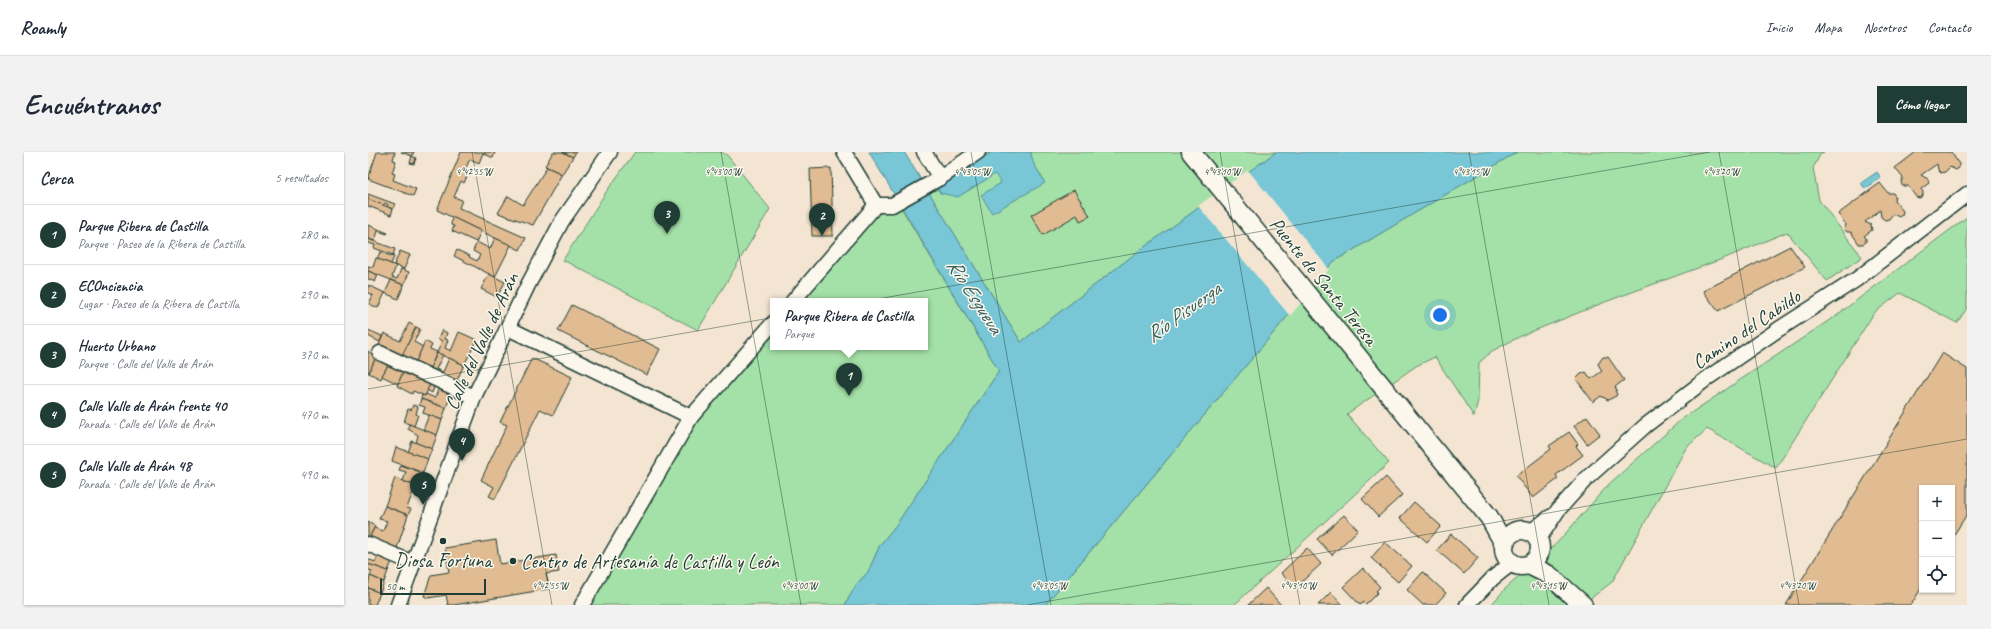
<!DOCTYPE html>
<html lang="es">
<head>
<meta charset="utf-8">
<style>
	:root { --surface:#fff; --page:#f2f2f3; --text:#1f2937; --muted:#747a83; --line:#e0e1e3; --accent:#1f3d34 }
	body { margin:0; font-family:Caveat,sans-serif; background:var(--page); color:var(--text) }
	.controls { position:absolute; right:12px; bottom:12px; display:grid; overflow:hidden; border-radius:0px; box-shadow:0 1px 3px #0004 }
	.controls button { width:36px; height:36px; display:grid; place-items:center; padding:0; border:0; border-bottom:1px solid var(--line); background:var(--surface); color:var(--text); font:20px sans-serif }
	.scale { position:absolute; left:12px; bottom:10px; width:106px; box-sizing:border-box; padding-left:4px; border:2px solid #1f3d34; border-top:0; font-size:11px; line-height:14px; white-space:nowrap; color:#1f3d34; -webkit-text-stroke:3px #fbf7ec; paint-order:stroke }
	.you { position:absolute; left:1072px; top:163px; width:14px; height:14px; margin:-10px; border:3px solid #fff; border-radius:50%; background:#1a73e8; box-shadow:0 0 0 6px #1a73e833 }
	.badge { display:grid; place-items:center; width:26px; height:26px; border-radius:50%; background:var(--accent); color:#fff; font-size:13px; font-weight:700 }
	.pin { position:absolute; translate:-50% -33px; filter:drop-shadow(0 1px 2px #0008) }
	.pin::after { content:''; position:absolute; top:21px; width:14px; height:12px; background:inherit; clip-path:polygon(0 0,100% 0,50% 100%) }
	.popup { position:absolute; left:402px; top:146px; width:158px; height:52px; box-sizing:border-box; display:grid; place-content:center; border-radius:0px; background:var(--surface); filter:drop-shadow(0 1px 3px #0005); font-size:13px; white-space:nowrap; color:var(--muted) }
	.popup b { font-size:15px; color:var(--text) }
	.popup::after { content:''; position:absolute; left:50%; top:100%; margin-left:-8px; border:8px solid transparent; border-top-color:var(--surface) }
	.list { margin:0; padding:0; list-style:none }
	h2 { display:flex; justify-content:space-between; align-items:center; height:52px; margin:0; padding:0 16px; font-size:17px }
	h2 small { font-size:13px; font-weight:400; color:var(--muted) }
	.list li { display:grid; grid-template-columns:26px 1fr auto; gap:12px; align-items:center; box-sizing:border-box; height:60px; padding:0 16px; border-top:1px solid var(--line) }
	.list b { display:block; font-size:15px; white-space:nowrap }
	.list p { margin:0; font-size:13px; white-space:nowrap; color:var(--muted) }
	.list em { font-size:13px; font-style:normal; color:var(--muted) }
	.icon { flex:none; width:22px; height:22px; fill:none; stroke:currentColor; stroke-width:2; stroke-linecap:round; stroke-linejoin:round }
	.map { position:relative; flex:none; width:1599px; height:453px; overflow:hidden; border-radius:0px }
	header { display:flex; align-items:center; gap:24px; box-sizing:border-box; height:56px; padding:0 20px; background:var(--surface); border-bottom:1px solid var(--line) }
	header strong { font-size:19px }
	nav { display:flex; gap:22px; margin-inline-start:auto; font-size:14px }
	.intro { display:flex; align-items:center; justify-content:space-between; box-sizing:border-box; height:96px; padding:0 24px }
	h1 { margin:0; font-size:28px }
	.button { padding:10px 18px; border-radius:0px; background:var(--accent); color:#fff; font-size:14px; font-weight:700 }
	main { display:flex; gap:24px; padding:0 24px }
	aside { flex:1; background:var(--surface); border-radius:0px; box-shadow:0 1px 3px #0004 }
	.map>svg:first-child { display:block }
</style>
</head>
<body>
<header>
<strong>Roamly</strong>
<nav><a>Inicio</a><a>Mapa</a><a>Nosotros</a><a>Contacto</a></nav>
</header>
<div class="intro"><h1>Encuéntranos</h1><a class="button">Cómo llegar</a></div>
<main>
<aside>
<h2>Cerca<small>5 resultados</small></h2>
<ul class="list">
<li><span class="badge">1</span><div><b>Parque Ribera de Castilla</b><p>Parque · Paseo de la Ribera de Castilla</p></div><em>280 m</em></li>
<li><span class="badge">2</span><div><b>ECOnciencia</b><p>Lugar · Paseo de la Ribera de Castilla</p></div><em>290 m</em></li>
<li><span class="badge">3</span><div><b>Huerto Urbano</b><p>Parque · Calle del Valle de Arán</p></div><em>370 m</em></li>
<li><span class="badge">4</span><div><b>Calle Valle de Arán frente 40</b><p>Parada · Calle del Valle de Arán</p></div><em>470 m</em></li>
<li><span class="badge">5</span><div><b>Calle Valle de Arán 48</b><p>Parada · Calle del Valle de Arán</p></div><em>490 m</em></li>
</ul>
</aside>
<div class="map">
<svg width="1599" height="453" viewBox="0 0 1599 453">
	<rect width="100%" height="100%" fill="#f3e5d1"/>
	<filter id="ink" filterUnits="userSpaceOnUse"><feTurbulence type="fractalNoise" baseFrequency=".025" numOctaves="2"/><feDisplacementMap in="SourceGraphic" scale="8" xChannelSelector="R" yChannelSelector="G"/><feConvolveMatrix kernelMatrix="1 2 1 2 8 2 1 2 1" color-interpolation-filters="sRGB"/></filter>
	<g filter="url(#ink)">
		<!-- green -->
		<g fill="#a4e1a8" stroke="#628f6e">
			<path d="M267,0H353L359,3L402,57L330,178L195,108L238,40Z"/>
			<path d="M622,0H908L768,101L653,190L560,39Z"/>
			<path d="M1149,0H1456L1453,1L1445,16L1451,48L1494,105L1459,129L1419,80L1357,106L1237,150L1153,184L1124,199L1111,211L1110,248L1106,265L1067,205L1048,214L979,262L1021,311L866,453H677L965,110Z"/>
			<path d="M532,54L631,219L528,373L512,393L500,420L488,433L477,453H220L327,269L405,179V195H557V149H431L504,64Z"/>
			<path d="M1599,65V156L1589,171L1532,141L1506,161L1408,316L1339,277L1318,296L1244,430L1214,453H1123L1137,437L1189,391L1241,332L1314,267L1469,163Z"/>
		</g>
		<!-- water -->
		<g fill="#78c6d6" stroke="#548f95">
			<path d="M501,0H536L653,190L768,101L908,0H1149L965,110L677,453H477L488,433L500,420L512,393L528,373L631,219Z"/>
			<path d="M624,0H664L663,1L665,10L677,31L624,61L613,43L633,31L627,22L590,45L572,41L569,35Z"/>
			<path d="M1509,20L1513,26L1497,37L1493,31Z"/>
		</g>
		<!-- pier -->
		<path fill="#f3e5d1" d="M880,18L961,117L922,164L830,54Z"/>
		<!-- building -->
		<g fill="#e1bb92" stroke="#1f3d34">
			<path d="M9,0H27L25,8L28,9L24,21L27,22L25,28L48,37L45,44L0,27Z"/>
			<path d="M33,0H46L44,4L48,6L46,12L42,11L44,4Z"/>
			<path d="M93,0H127L125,6L115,1L111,11L102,7L96,20L100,22L96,31L93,29L86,45L94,48L91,56L158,86L152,98L69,58Z"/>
			<path d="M185,0H195L205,5L194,22L177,14Z"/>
			<path d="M195,0H208L205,5Z"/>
			<path d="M1548,0H1583L1591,12V16L1588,18L1582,15L1577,20L1573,21L1570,18L1569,12L1553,23L1560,27L1561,31L1553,37L1555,40V43L1552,46L1548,45L1540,34H1535L1533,31L1535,26L1527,16Z"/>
			<path d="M179,15L194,22L165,73L130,61L140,44L155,53Z"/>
			<path d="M463,16L465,84H444L442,17Z"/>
			<path d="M1512,31L1520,41H1525L1527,44L1526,48L1535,59L1534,63L1531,65L1525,62L1521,67L1517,68L1513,65L1512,58L1497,70L1503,73L1504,78L1496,84L1498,86V90L1495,92H1491L1483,80H1479L1476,77L1478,73L1470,62Z"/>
			<path d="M706,38L722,64L712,69L709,63L675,83L663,63Z"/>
			<path d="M0,42L27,52L25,57L19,55L20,53L17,51L15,54L0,47Z"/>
			<path d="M0,47L25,57L23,63L0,54Z"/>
			<path d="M84,65L113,79L108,90L84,79L86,74L83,73Z"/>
			<path d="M0,73L20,81L19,82L10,79L7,89L0,87Z"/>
			<path d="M127,86L143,93L127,125L86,104L89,98L102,104L101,105L109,109L112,103L105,99L109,90L122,97Z"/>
			<path d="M0,87L27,97L25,103L6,96L7,93L0,91Z"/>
			<path d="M1422,94L1437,115L1350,159L1335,139Z"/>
			<path d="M32,99L42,103L36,117L26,113Z"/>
			<path d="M12,100L26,105L23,112L9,107Z"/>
			<path d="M8,106L28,114L24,125L29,127L33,117L41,120L36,133L0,119V114L5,115Z"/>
			<path d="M0,119L10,123L7,130L0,127Z"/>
			<path d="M121,122L137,130L129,145L113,137Z"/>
			<path d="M23,128L36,133L30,147L17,141Z"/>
			<path d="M0,133L17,141L10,156L1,152L5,143L0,141Z"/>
			<path d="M204,153L292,197L279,223L190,179Z"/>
			<path d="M41,171L48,175L33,206L10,195L16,181L32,189Z"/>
			<path d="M48,175L52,177L46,190L55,195L47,212L33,206Z"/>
			<path d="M0,178L14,184L12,190L0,184Z"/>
			<path d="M74,178L79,181L77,187L80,188L77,196L83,199L91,180L109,188L96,213L69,201L74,189L70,187Z"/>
			<path d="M57,189L64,193L62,197L69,200L61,219L47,212Z"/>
			<path d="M0,199L8,205L1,221H0Z"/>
			<path d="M69,201L75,203L68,217L75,220L81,206L96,213L88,230L61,219Z"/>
			<path d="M1574,201L1599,217V362L1584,386V336H1554V435L1543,453H1418Z"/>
			<path d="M8,205L21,211L13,227L1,221Z"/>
			<path d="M1235,205H1240L1256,228L1247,235L1249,238L1247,239L1249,242L1248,244L1240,248L1233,244L1225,250L1208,227L1213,222L1218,220L1223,227L1234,219L1230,212Z"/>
			<path d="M164,206L204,225L185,263L172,257L127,347L121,344L126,335L113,328L139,273L132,270Z"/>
			<path d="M21,211L36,218L30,232L14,224Z"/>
			<path d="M36,218L63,231L57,244L45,239L44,242L29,234Z"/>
			<path d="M63,231L67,233L64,241L59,238Z"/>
			<path d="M71,235L84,240L78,256L53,247L54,243L57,244L58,242L67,246Z"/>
			<path d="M53,247L78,256L74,268L55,261L57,255L51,253Z"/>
			<path d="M45,253L50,255L48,262L50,263L46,274L36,270L40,257L43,258Z"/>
			<path d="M61,263L74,268L69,283L55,278Z"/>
			<path d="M1219,264L1232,282L1219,292L1206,274Z"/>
			<path d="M41,272L69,283L64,297L48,291L50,283L40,277Z"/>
			<path d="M1201,280L1210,292L1208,294L1215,303L1188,323L1190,327L1165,346L1148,324L1183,297L1181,294Z"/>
			<path d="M44,289L64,297L60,307L40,300Z"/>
			<path d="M28,295L60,307L55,321L24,309Z"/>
			<path d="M33,313L55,321L50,335L35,329L38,320L31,318Z"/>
			<path d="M1018,325L1034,343L1010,365L994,347Z"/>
			<path d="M27,326L50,335L48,342L45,340L39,356L43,357L40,363L17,354Z"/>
			<path d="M1046,350L1073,374L1059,390L1032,366Z"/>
			<path d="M17,354L40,363L29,396L25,398L1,386L6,376L15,379L19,369L11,367Z"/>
			<path d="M976,363L990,378L964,403L949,387Z"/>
			<path d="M0,370L7,374L1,386L0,385Z"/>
			<path d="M1083,382L1110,406L1096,422L1069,398Z"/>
			<path d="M128,388L132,412L188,403L191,420L178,422L180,430L186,436L86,453H80L78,443L60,446L56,444L63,423L81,420L77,396Z"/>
			<path d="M1017,390L1044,414L1030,430L1003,406Z"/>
			<path d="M939,396L953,412L927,436L913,421Z"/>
			<path d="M11,402L25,407L20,419L0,412V407L7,410Z"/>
			<path d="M0,412L20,419L16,430L2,424L4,419L0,418Z"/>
			<path d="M995,416L1012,435L1008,439L1010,440L998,452L996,450L992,453L975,435Z"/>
			<path d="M1055,420L1078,441L1067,453H1055L1039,438Z"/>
			<path d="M2,424L16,430L12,441L0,436Z"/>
			<path d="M0,436L12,441L7,453H0Z"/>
			<path d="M898,436L913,453H880Z"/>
			<path d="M963,440L975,453H950Z"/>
		</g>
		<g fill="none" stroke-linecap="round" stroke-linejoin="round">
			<defs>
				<g id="minor">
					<path d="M476,0L508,53"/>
					<path d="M556,0L572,26"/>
					<path d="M425,149L508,53H524L572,26L610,0"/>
					<path d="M140,176L323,265"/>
					<path d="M12,201L106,245"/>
					<path d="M1162,380L1182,365"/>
					<path d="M1170,388L1190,358L1218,327L1277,274L1341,225L1411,177L1489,127L1599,42"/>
					<path d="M0,392L45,411"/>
					<path d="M30,453L106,245L160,133L194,69L242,0"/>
					<path d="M214,453L323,265L405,171"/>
					<path d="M1099,453L1125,426L1144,411"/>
				</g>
				<g id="major">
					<path d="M823,0L1121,365L1136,392"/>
					<circle cx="1154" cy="396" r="18"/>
					<path d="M1161,413L1181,423L1215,453"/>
				</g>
			</defs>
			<!-- minor casing -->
			<use href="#minor" stroke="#1f3d34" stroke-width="17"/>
			<!-- major casing -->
			<use href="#major" stroke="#1f3d34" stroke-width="21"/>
			<!-- minor -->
			<use href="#minor" stroke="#fbf7ec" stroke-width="14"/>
			<!-- major -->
			<use href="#major" stroke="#fbf7ec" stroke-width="18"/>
		</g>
	</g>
	<!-- ticks -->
	<path fill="none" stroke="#1f3d34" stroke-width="1" stroke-opacity="0.45" d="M104,0L184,453M353,0L433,453M603,0L683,453M852,0L932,453M1101,0L1181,453M1351,0L1431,453M0,237L1342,0M659,453L1599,287"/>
	<!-- markers -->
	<g fill="#1f3d34" stroke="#fbf7ec" stroke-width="1.5">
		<circle cx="75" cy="389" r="4"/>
		<circle cx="145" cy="409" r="4"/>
	</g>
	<g text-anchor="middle" stroke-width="3" stroke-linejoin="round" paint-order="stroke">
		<!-- street labels -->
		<g font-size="20" fill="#1f3d34" stroke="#fbf7ec">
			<text transform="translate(956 129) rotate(51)" y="7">Puente de Santa Teresa</text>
			<text transform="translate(1378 177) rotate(-34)" y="7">Camino del Cabildo</text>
			<text transform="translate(113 189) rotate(-65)" y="7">Calle del Valle de Arán</text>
		</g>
		<!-- poi labels -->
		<g font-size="20" fill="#1f3d34" stroke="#fbf7ec">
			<text x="75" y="415">Diosa Fortuna</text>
			<text x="153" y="416" text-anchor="start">Centro de Artesanía de Castilla y León</text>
		</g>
		<!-- water labels -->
		<g font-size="21" font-style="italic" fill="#355f5c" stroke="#fbf7ec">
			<text transform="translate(607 144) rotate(57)" y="7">Río Esgueva</text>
			<text transform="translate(815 160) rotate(-36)" y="7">Río Pisuerga</text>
		</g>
	</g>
	<g font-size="10" text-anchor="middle" fill="#1f3d34" stroke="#fbf7ec" stroke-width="3" stroke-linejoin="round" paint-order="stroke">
		<text x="106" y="23">4°42'55"W</text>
		<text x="355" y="23">4°43'00"W</text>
		<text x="604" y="23">4°43'05"W</text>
		<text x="854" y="23">4°43'10"W</text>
		<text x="1103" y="23">4°43'15"W</text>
		<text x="1353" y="23">4°43'20"W</text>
		<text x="182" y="437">4°42'55"W</text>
		<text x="431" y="437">4°43'00"W</text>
		<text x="681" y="437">4°43'05"W</text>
		<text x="930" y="437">4°43'10"W</text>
		<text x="1180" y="437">4°43'15"W</text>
		<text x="1429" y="437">4°43'20"W</text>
	</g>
</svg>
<div class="controls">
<button>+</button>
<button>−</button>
<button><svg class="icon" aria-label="locate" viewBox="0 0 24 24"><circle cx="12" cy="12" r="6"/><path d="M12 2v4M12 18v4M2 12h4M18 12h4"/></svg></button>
</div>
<div class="scale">50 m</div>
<div class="you"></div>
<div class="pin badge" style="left:481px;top:244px">1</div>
<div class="popup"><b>Parque Ribera de Castilla</b>Parque</div>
<div class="pin badge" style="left:454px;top:84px">2</div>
<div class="pin badge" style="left:299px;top:82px">3</div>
<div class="pin badge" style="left:94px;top:309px">4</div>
<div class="pin badge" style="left:55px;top:353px">5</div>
</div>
</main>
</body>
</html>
